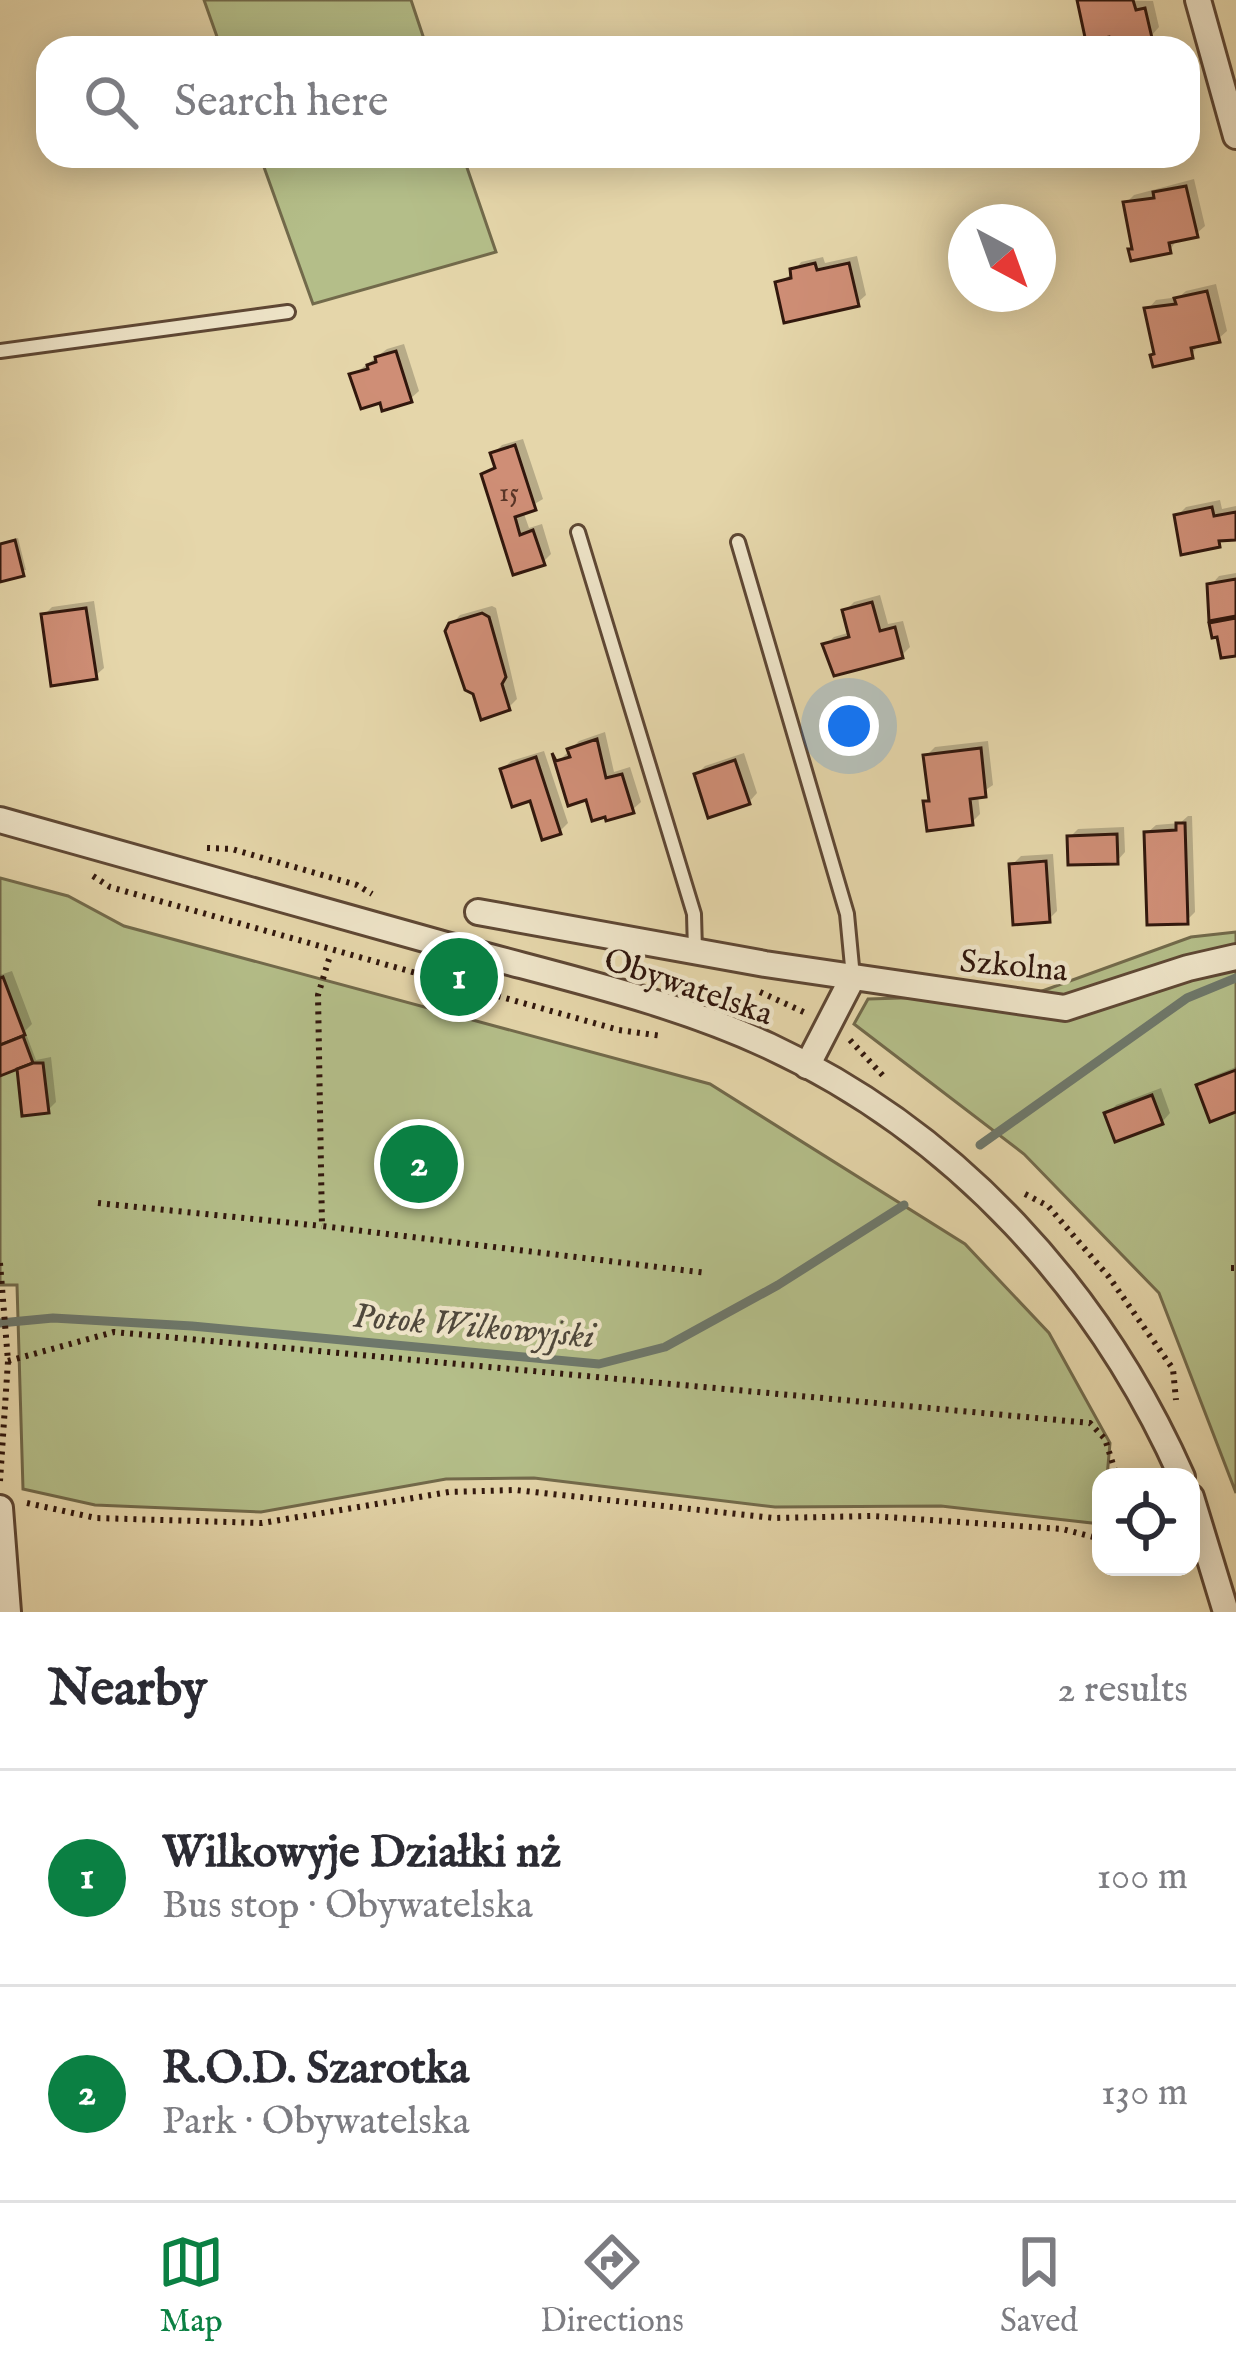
<!DOCTYPE html>
<html lang="en">
<head>
<meta charset="utf-8">
<style>
	:root { --surface:#fff; --page:#f7f7f7; --text:#2b2b33; --muted:#7c7c81; --line:#e1e1e2; --accent:#0b8043 }
	body { margin:0; font-family:"IM FELL English",serif; background:var(--page); color:var(--text) }
	.controls { position:absolute; right:36px; bottom:36px; display:grid; overflow:hidden; border-radius:24px; box-shadow:0 6px 30px #0003 }
	.controls button { width:108px; height:108px; display:grid; place-items:center; padding:0; border:0; border-bottom:3px solid var(--line); background:var(--surface); color:var(--text); font:60px sans-serif }
	.compass { position:absolute; left:948px; top:204px; width:108px; height:108px; border-radius:50%; background:var(--surface); box-shadow:0 6px 30px #0003; rotate:139deg }
	.you { position:absolute; left:849px; top:726px; width:42px; height:42px; margin:-30px; border:9px solid #fff; border-radius:50%; background:#1a73e8; box-shadow:0 0 0 18px #1a73e833 }
	.badge { display:grid; place-items:center; width:78px; height:78px; border-radius:50%; background:var(--accent); color:#fff; font-size:39px; font-weight:700 }
	.pin { position:absolute; translate:-50% -50%; border:6px solid #fff; box-shadow:0 3px 12px #0006 }
	.list { margin:0; padding:0; list-style:none }
	h2 { display:flex; justify-content:space-between; align-items:center; height:156px; margin:0; padding:0 48px; font-size:51px }
	h2 small { font-size:39px; font-weight:400; color:var(--muted) }
	.list li { display:grid; grid-template-columns:78px 1fr auto; gap:36px; align-items:center; box-sizing:border-box; height:216px; padding:0 48px; border-top:3px solid var(--line) }
	.list b { display:block; font-size:45px; white-space:nowrap }
	.list p { margin:0; font-size:39px; white-space:nowrap; color:var(--muted) }
	.list em { font-size:39px; font-style:normal; color:var(--muted) }
	.icon { flex:none; width:66px; height:66px; fill:none; stroke:currentColor; stroke-width:2; stroke-linecap:round; stroke-linejoin:round }
	.map { position:relative; flex:none; width:1236px; height:1612px; overflow:hidden }
	.search { position:absolute; background:var(--surface); box-shadow:0 6px 30px #0003; left:36px; right:36px; top:36px; height:132px; display:flex; align-items:center; gap:30px; box-sizing:border-box; padding:0 42px; border-radius:36px; color:var(--muted); font-size:45px }
	.sheet { height:588px; background:var(--surface) }
	nav { display:flex; justify-content:space-around; align-items:center; box-sizing:border-box; height:168px; border-top:3px solid var(--line); background:var(--surface); font-size:33px; color:var(--muted) }
	nav a { display:grid; justify-items:center; gap:6px }
	nav .on { color:var(--accent) }
	.map>svg:first-child { display:block }
</style>
</head>
<body>
<div class="map">
<svg width="1236" height="1612" viewBox="0 0 1236 1612">
	<rect width="100%" height="100%" fill="#e5d6aa"/>
	<filter id="stains"><feTurbulence type="fractalNoise" baseFrequency=".00167" numOctaves="4"/><feColorMatrix values="0 0 0 0 .2 0 0 0 0 .09 0 0 0 0 .02 0 0 0 .5 -.17"/></filter>
	<radialGradient id="worn" r=".72"><stop offset=".6" stop-color="#630" stop-opacity="0"/><stop offset="1" stop-color="#630" stop-opacity=".3"/></radialGradient>
	<!-- green -->
	<g fill="#b4be89" stroke="#726a4b" stroke-width="3">
		<path d="M204,0H411L427,48H221Z"/>
		<path d="M260,156H463L496,252L313,304Z"/>
		<path d="M0,878L68,896L124,926L710,1084L965,1244L1049,1333L1110,1443L1107,1477H1101V1524L941,1506L775,1507L534,1478L446,1479L261,1512L95,1505L23,1489L17,1285H0Z"/>
		<path d="M1236,932V1493L1159,1293L1024,1154L854,1024L868,999L1034,994L1191,937Z"/>
	</g>
	<!-- shadow -->
	<g fill="#0003">
		<path d="M1080,0L1153,1L1159,27L1151,36Z"/>
		<path d="M1194,179L1205,226L1196,234L1178,238L1170,250L1135,247L1126,203L1134,195Z"/>
		<path d="M857,256L866,295L857,303L778,283L793,273L801,262L823,257L825,263Z"/>
		<path d="M1216,284L1227,331L1218,339L1199,343L1192,355L1157,352L1148,309L1156,300L1179,297L1186,291Z"/>
		<path d="M404,344L419,391L410,399L353,375L387,349Z"/>
		<path d="M523,439L543,499L523,511L529,528L542,524L551,554L543,562L515,571L485,475L497,465L493,454L502,445Z"/>
		<path d="M1220,500L1222,509L1236,506V536L1225,537L1219,544L1177,516L1186,507Z"/>
		<path d="M18,538L26,570L0,574V543Z"/>
		<path d="M1236,573V653L1223,655L1209,607L1211,585L1219,576Z"/>
		<path d="M880,595L888,624L903,621L910,647L902,655L825,645L834,637L851,632L845,611L854,602Z"/>
		<path d="M94,601L104,668L95,676L44,615L52,607Z"/>
		<path d="M492,606L496,608L517,699L509,707L475,691L451,625L460,615Z"/>
		<path d="M605,732L614,772L630,767L641,802L632,810L588,797L558,762L579,741Z"/>
		<path d="M988,741L993,785L978,795L980,814L971,823L926,802L931,798L926,756L935,747Z"/>
		<path d="M544,751L568,823L559,832L503,769L511,761Z"/>
		<path d="M744,753L757,793L749,802L697,774L705,766Z"/>
		<path d="M1188,816H1192L1195,912L1186,921L1147,833L1156,825L1180,823Z"/>
		<path d="M1124,827L1125,852L1117,861L1070,837L1078,829Z"/>
		<path d="M1053,854L1057,911L1048,920L1012,865L1021,856Z"/>
		<path d="M12,971L32,1024L25,1031L36,1060L51,1057L56,1102L48,1110L19,1065L0,1068V975Z"/>
		<path d="M1236,1067V1109L1200,1086L1208,1078Z"/>
		<path d="M1161,1088L1170,1113L1162,1122L1108,1114L1116,1105Z"/>
	</g>
	<g fill="none" stroke-linecap="round" stroke-linejoin="round">
		<!-- stream -->
		<g stroke="#6e786b" stroke-width="9">
			<path d="M980,1145L1187,998L1236,978"/>
			<path d="M0,1323L53,1318L192,1326L599,1364L665,1347L778,1285L904,1205"/>
		</g>
	</g>
	<!-- building -->
	<g fill="#cf8e76" stroke="#31170d" stroke-width="3">
		<path d="M1077,0H1133L1136,10L1145,8L1152,38L1111,47L1109,37L1086,42Z"/>
		<path d="M1186,186L1198,237L1169,243L1171,253L1131,261L1128,249H1132L1123,202L1154,198L1153,192Z"/>
		<path d="M815,263L817,270L849,263L859,306L784,323L775,282L791,278L790,269Z"/>
		<path d="M1207,291L1220,342L1191,348L1193,358L1153,367L1150,355L1154,354L1144,308L1176,304L1174,298Z"/>
		<path d="M396,351L412,402L382,411L380,403L361,409L349,374L368,369L367,365L376,362L375,357Z"/>
		<path d="M515,445L536,510L515,517L520,535L533,530L545,565L513,575L481,474L495,468L490,453Z"/>
		<path d="M1212,507L1214,516L1236,512V540L1219,541L1220,547L1181,555L1174,515Z"/>
		<path d="M15,540L24,576L0,582V544Z"/>
		<path d="M1236,579V616L1209,621L1207,584Z"/>
		<path d="M872,602L880,631L895,627L903,658L834,676L822,644L849,637L842,610Z"/>
		<path d="M86,608L97,679L51,686L41,614Z"/>
		<path d="M482,613L489,617L506,677L502,684L510,710L481,720L473,694L465,690L445,631L449,623Z"/>
		<path d="M1236,618V656L1221,658L1217,637L1212,638L1209,623Z"/>
		<path d="M597,739L606,778L622,774L634,813L606,821L605,817L592,821L586,800L568,806L552,753L556,761L570,757L567,749Z"/>
		<path d="M981,748L986,797L970,799L973,825L927,831L923,801H929L923,755Z"/>
		<path d="M536,757L561,834L542,840L530,801L512,807L500,769Z"/>
		<path d="M735,760L750,804L708,818L694,774Z"/>
		<path d="M1176,823H1185L1188,924L1147,925L1144,832L1176,830Z"/>
		<path d="M1117,834L1118,864L1068,865L1067,836Z"/>
		<path d="M1046,861L1050,922L1013,925L1009,864Z"/>
		<path d="M3,977L25,1035L0,1045V978Z"/>
		<path d="M23,1036L33,1063L0,1076V1045Z"/>
		<path d="M33,1063H43L49,1113L22,1116L17,1069Z"/>
		<path d="M1236,1070V1112L1210,1122L1196,1085Z"/>
		<path d="M1152,1095L1163,1124L1115,1142L1104,1113Z"/>
	</g>
	<g fill="none" stroke-linecap="round" stroke-linejoin="round">
		<defs>
			<g id="lane">
				<path d="M0,351L288,312"/>
				<path d="M578,532L694,914L695,951"/>
				<path d="M738,542L847,914L853,977"/>
			</g>
			<g id="street">
				<path d="M1198,0L1236,136"/>
				<path d="M0,820C146,861 292,902 439,943C548,974 666,998 769,1046C956,1133 1099,1290 1182,1477"/>
				<path d="M478,912L765,964L1065,1008L1188,968L1236,957"/>
				<path d="M807,1066L853,977"/>
				<path d="M1191,1497L1226,1612"/>
				<path d="M0,1508L8,1612"/>
			</g>
		</defs>
		<!-- lane casing -->
		<use href="#lane" stroke="#5e4734" stroke-width="18"/>
		<!-- street casing -->
		<use href="#street" stroke="#5e4734" stroke-width="30"/>
		<!-- path -->
		<g stroke="#31170d" stroke-width="6" stroke-dasharray="3 6" stroke-linecap="butt">
			<path d="M207,848L232,849L357,885L372,894"/>
			<path d="M93,876L110,887L619,1030L662,1036"/>
			<path d="M329,959L318,995L322,1226L707,1273"/>
			<path d="M760,992L808,1014"/>
			<path d="M850,1040L886,1079"/>
			<path d="M1025,1194L1048,1206L1109,1277L1173,1369L1176,1400"/>
			<path d="M98,1203L322,1226"/>
			<path d="M0,1263L8,1361L0,1481"/>
			<path d="M1231,1268H1236"/>
			<path d="M8,1361L114,1332L1090,1423L1105,1439L1117,1477"/>
			<path d="M27,1503L96,1518L262,1523L449,1492L515,1490L774,1518L871,1516L1062,1529L1101,1539"/>
		</g>
		<!-- lane -->
		<use href="#lane" stroke="#eee4c8" stroke-width="12"/>
		<!-- street -->
		<use href="#street" stroke="#eee4c8" stroke-width="24"/>
	</g>
	<g text-anchor="middle" stroke-width="9" stroke-linejoin="round" paint-order="stroke">
		<!-- number labels -->
		<g font-size="27" fill="#583527">
			<text x="509" y="501">15</text>
		</g>
		<!-- street labels -->
		<g font-size="33" fill="#31170d" stroke="#eee4c8">
			<text transform="translate(1014 964) rotate(5)" y="12">Szkolna</text>
			<text transform="translate(689 985) rotate(19)" y="12">Obywatelska</text>
		</g>
		<!-- water labels -->
		<g font-size="36" font-style="italic" fill="#4f483c" stroke="#eee4c8">
			<text transform="translate(474 1324) rotate(5)" y="13">Potok Wilkowyjski</text>
		</g>
	</g>
	<rect width="100%" height="100%" filter="url(#stains)"/>
	<rect width="100%" height="100%" fill="url(#worn)"/>
</svg>
<div class="controls">
<button><svg class="icon" aria-label="locate" viewBox="0 0 24 24"><circle cx="12" cy="12" r="6"/><path d="M12 2v4M12 18v4M2 12h4M18 12h4"/></svg></button>
</div>
<svg class="compass" viewBox="-18 -18 36 36"><path d="M0-13l5 13h-10z" fill="#e53935"/><path d="M0 13l5-13h-10z" fill="#7c7c81"/></svg>
<div class="you"></div>
<div class="pin badge" style="left:459px;top:977px">1</div>
<div class="pin badge" style="left:419px;top:1164px">2</div>
<div class="search"><svg class="icon" aria-label="search" viewBox="0 0 24 24"><circle cx="10" cy="10" r="6"/><path d="M15 15l6 6"/></svg>Search here</div>
</div>
<section class="sheet">
<h2>Nearby<small>2 results</small></h2>
<ul class="list">
<li><span class="badge">1</span><div><b>Wilkowyje Działki nż</b><p>Bus stop · Obywatelska</p></div><em>100 m</em></li>
<li><span class="badge">2</span><div><b>R.O.D. Szarotka</b><p>Park · Obywatelska</p></div><em>130 m</em></li>
</ul>
</section>
<nav>
<a class="on"><svg class="icon" aria-label="map" viewBox="0 0 24 24"><path d="M3 6l6-2 6 2 6-2v14l-6 2-6-2-6 2zM9 4v14M15 6v14"/></svg>Map</a>
<a><svg class="icon" aria-label="directions" viewBox="0 0 24 24"><path d="M12 3l9 9-9 9-9-9zM9 14v-3h6M13 9l2 2-2 2"/></svg>Directions</a>
<a><svg class="icon" aria-label="saved" viewBox="0 0 24 24"><path d="M7 4h10v16l-5-4-5 4z"/></svg>Saved</a>
</nav>
</body>
</html>
